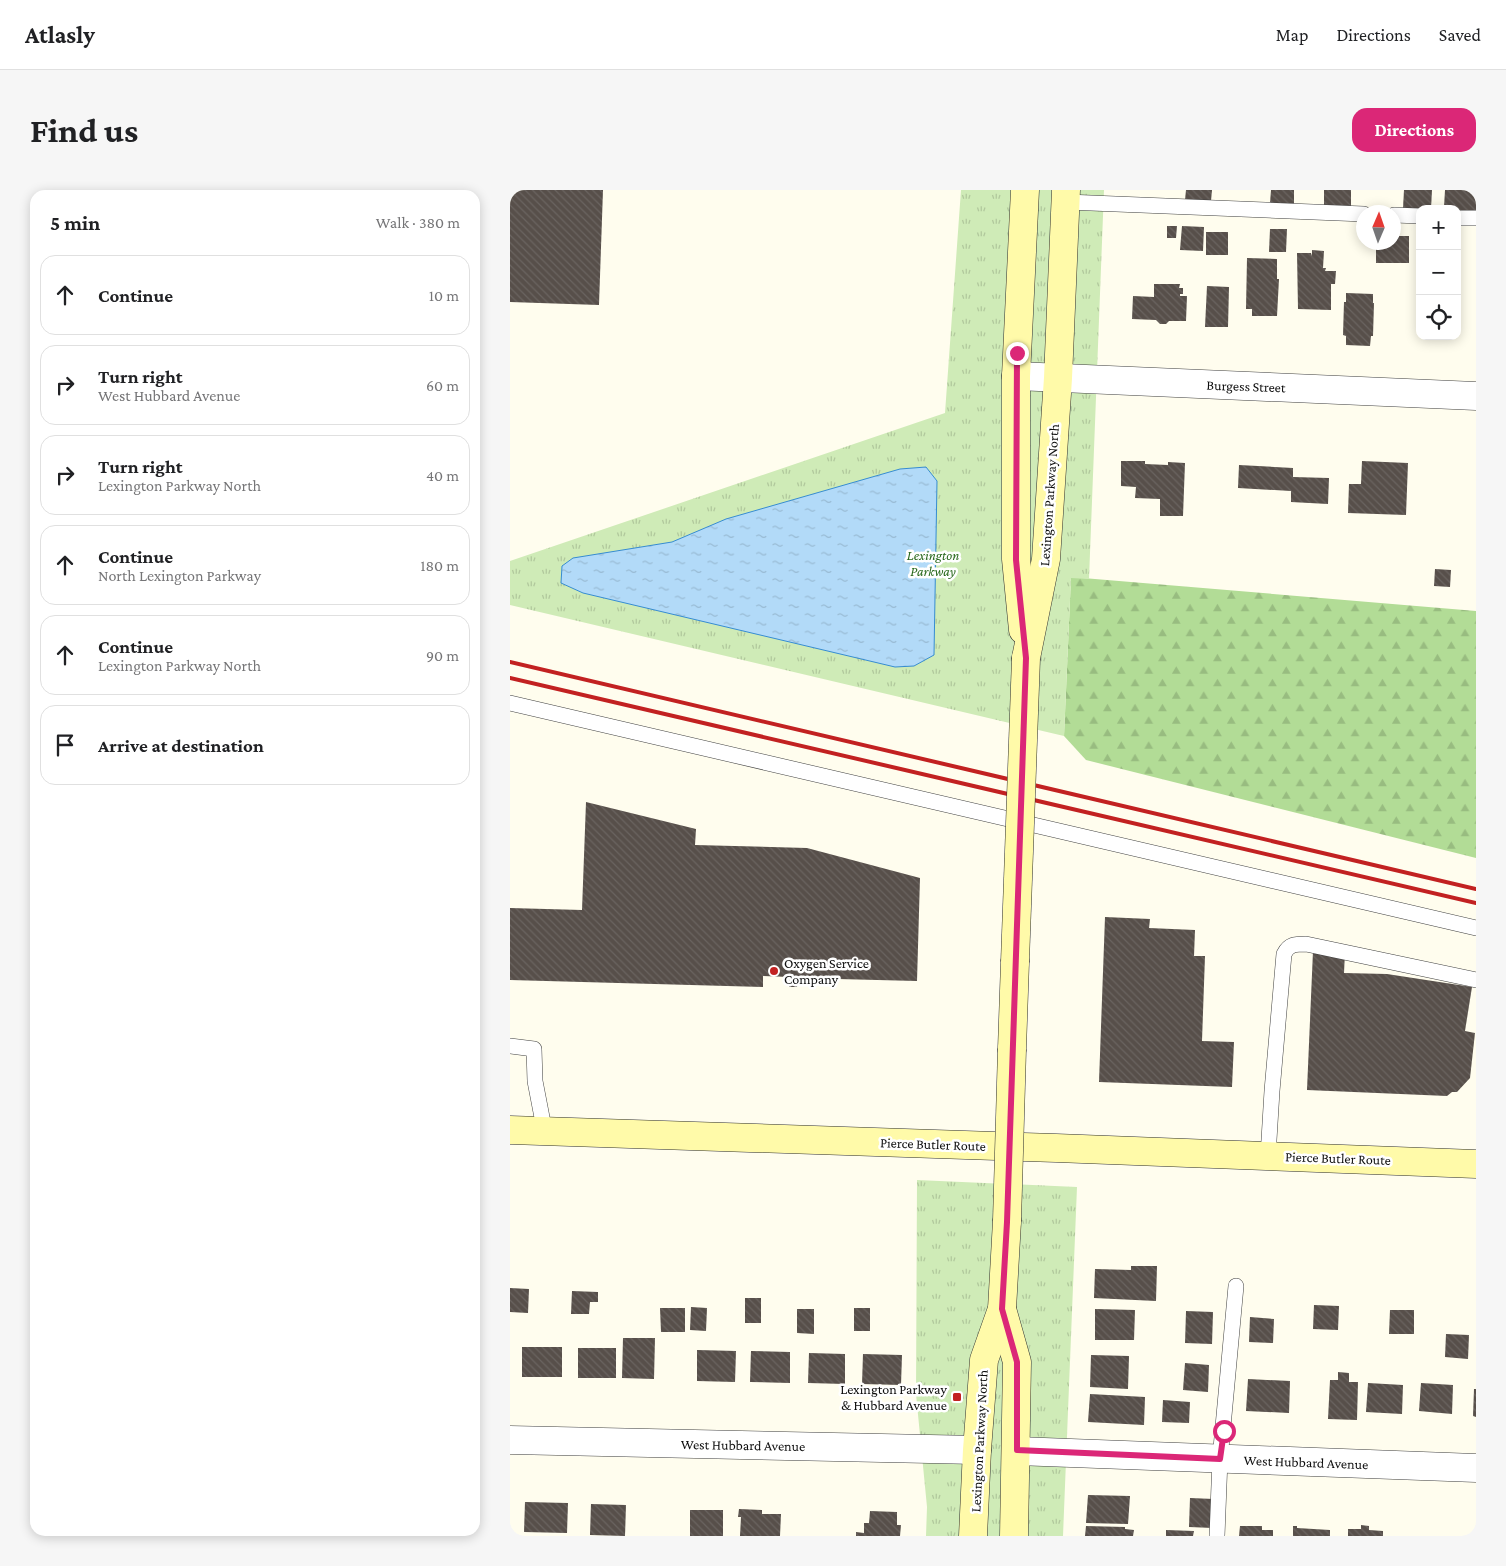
<!DOCTYPE html>
<html lang="en">
<head>
<meta charset="utf-8">
<style>
	:root { --surface:#fff; --page:#f6f6f6; --text:#202124; --muted:#757577; --line:#e0e0e0; --accent:#db2777 }
	body { margin:0; font-family:"Crimson Pro",serif; background:var(--page); color:var(--text) }
	.controls { position:absolute; right:15px; top:15px; display:grid; overflow:hidden; border-radius:10px; box-shadow:0 2px 12px #0003 }
	.controls button { width:45px; height:45px; display:grid; place-items:center; padding:0; border:0; border-bottom:1px solid var(--line); background:var(--surface); color:var(--text); font:25px sans-serif }
	.compass { position:absolute; left:846px; top:15px; width:45px; height:45px; border-radius:50%; background:var(--surface); box-shadow:0 2px 12px #0003; rotate:2deg }
	.stop { position:absolute; width:15px; height:15px; margin:-11px; border:4px solid #db2777; border-radius:50%; background:#fff }
	.stop.end { background:#db2777; border-color:#fff; box-shadow:0 1px 5px #0008 }
	.list { margin:0; padding:0; list-style:none }
	h2 { display:flex; justify-content:space-between; align-items:center; height:65px; margin:0; padding:0 20px; font-size:21px }
	h2 small { font-size:16px; font-weight:400; color:var(--muted) }
	.list li { display:grid; grid-template-columns:32px 1fr auto; gap:15px; align-items:center; box-sizing:border-box; height:80px; margin:0 10px 10px; padding:0 10px; border:1px solid var(--line); border-radius:15px }
	.list b { display:block; font-size:19px; white-space:nowrap }
	.list p { margin:0; font-size:16px; white-space:nowrap; color:var(--muted) }
	.list em { font-size:16px; font-style:normal; color:var(--muted) }
	.icon { flex:none; width:28px; height:28px; fill:none; stroke:currentColor; stroke-width:2; stroke-linecap:round; stroke-linejoin:round }
	.map { position:relative; flex:none; width:966px; height:1346px; overflow:hidden; border-radius:15px }
	header { display:flex; align-items:center; gap:30px; box-sizing:border-box; height:70px; padding:0 25px; background:var(--surface); border-bottom:1px solid var(--line) }
	header strong { font-size:24px }
	nav { display:flex; gap:28px; margin-inline-start:auto; font-size:18px }
	.intro { display:flex; align-items:center; justify-content:space-between; box-sizing:border-box; height:120px; padding:0 30px }
	h1 { margin:0; font-size:35px }
	.button { padding:12px 22px; border-radius:15px; background:var(--accent); color:#fff; font-size:18px; font-weight:700 }
	main { display:flex; gap:30px; padding:0 30px }
	aside { flex:1; background:var(--surface); border-radius:15px; box-shadow:0 2px 12px #0003 }
	.map>svg:first-child { display:block }
</style>
</head>
<body>
<header>
<strong>Atlasly</strong>
<nav><a>Map</a><a>Directions</a><a>Saved</a></nav>
</header>
<div class="intro"><h1>Find us</h1><a class="button">Directions</a></div>
<main>
<aside>
<h2>5 min<small>Walk · 380 m</small></h2>
<ul class="list">
<li><svg class="icon" aria-label="ahead" viewBox="0 0 24 24"><path d="M12 20V5M6 11l6-6 6 6"/></svg><div><b>Continue</b></div><em>10 m</em></li>
<li><svg class="icon" aria-label="right" viewBox="0 0 24 24"><path d="M7 20v-9h11M14 6l5 5-5 5"/></svg><div><b>Turn right</b><p>West Hubbard Avenue</p></div><em>60 m</em></li>
<li><svg class="icon" aria-label="right" viewBox="0 0 24 24"><path d="M7 20v-9h11M14 6l5 5-5 5"/></svg><div><b>Turn right</b><p>Lexington Parkway North</p></div><em>40 m</em></li>
<li><svg class="icon" aria-label="ahead" viewBox="0 0 24 24"><path d="M12 20V5M6 11l6-6 6 6"/></svg><div><b>Continue</b><p>North Lexington Parkway</p></div><em>180 m</em></li>
<li><svg class="icon" aria-label="ahead" viewBox="0 0 24 24"><path d="M12 20V5M6 11l6-6 6 6"/></svg><div><b>Continue</b><p>Lexington Parkway North</p></div><em>90 m</em></li>
<li><svg class="icon" aria-label="arrive" viewBox="0 0 24 24"><path d="M6 21V4h12l-3 4 3 4H6"/></svg><div><b>Arrive at destination</b></div></li>
</ul>
</aside>
<div class="map">
<svg width="966" height="1346" viewBox="0 0 966 1346">
	<defs>
		<pattern id="forest-firs" width="22" height="20" patternUnits="userSpaceOnUse" patternTransform="scale(1.25)"><rect width="22" height="20" fill="#b2dc96"/><path d="M5 1l3.5 6h-7zM16 11l3.5 6h-7z" fill="#98bc80"/></pattern>
		<pattern id="park-tufts" width="24" height="20" patternUnits="userSpaceOnUse" patternTransform="scale(1.25)"><rect width="24" height="20" fill="#cfebb7"/><path d="M3 7l-1-3M5 7V3M7 7l1-3M15 17l-1-3M17 17v-4M19 17l1-3" fill="none" stroke="#b1c89c"/></pattern>
		<pattern id="water-ripples" width="26" height="14" patternUnits="userSpaceOnUse" patternTransform="scale(1.25)"><rect width="26" height="14" fill="#b2daf8"/><path d="M2 4q2-2 4 0t4 0M15 11q2-2 4 0t4 0" fill="none" stroke="#98bad3"/></pattern>
		<pattern id="building-back-hatch" width="6" height="6" patternUnits="userSpaceOnUse" patternTransform="scale(1.25)"><rect width="6" height="6" fill="#574f4a"/><path d="M-1 5l2 2M0 0l6 6M5-1l2 2" fill="none" stroke="#6a6460"/></pattern>
	</defs>
	<rect width="100%" height="100%" fill="#fffdee"/>
	<!-- forest -->
	<path fill="url(#forest-firs)" d="M561,387L966,421V668L576,570L554,546Z"/>
	<!-- park -->
	<g fill="url(#park-tufts)">
		<path d="M451,0H594L579,389L561,388L554,546L0,415V371L435,223Z"/>
		<path d="M407,990L567,997L553,1346H416L417,1317L406,1204Z"/>
	</g>
	<!-- water -->
	<path fill="url(#water-ripples)" stroke="#368cd1" d="M416,277L427,291L424,465L404,476L385,477L73,403L51,393L52,376L63,368L162,352L216,329L390,279Z"/>
	<!-- building -->
	<g fill="url(#building-back-hatch)">
		<path d="M0,0H93L89,115L0,112Z"/>
		<path d="M676,0H702L701,11L675,10Z"/>
		<path d="M761,0H784V14L760,13Z"/>
		<path d="M814,0H841V18L814,17Z"/>
		<path d="M894,0H922L921,19L893,18Z"/>
		<path d="M935,0H966V23L947,22L946,17H934Z"/>
		<path d="M657,36H667L666,48H657Z"/>
		<path d="M672,36L694,37L693,61L670,60Z"/>
		<path d="M760,39H777L776,62H759Z"/>
		<rect x="696" y="42" width="22" height="23"/>
		<path d="M884,46H899V73H866V52H884Z"/>
		<path d="M802,60L814,61L813,78H816L815,81H826L825,94H821V120L788,119L787,63H801L802,66Z"/>
		<path d="M737,68L767,69V89H769L767,126H742V119H736Z"/>
		<path d="M644,94H670L669,98H673V104H670V106H677L676,131H659L656,134H650L646,130L622,129L623,106L644,107Z"/>
		<path d="M697,96L719,97L718,137H695Z"/>
		<path d="M836,103L863,104V113H864L863,146H861L860,156L836,155V146L833,145L834,112H836Z"/>
		<path d="M611,271H635V274L658,275V272L675,273L673,326H650V309L625,308L626,297L611,296Z"/>
		<path d="M852,271L898,273L896,325L838,323L839,294H851Z"/>
		<path d="M729,275L783,278V287L819,288L818,314L781,312V301L728,298Z"/>
		<path d="M925,379L941,380L940,397L924,396Z"/>
		<path d="M76,612L186,639L185,655L297,658L410,688L407,791L288,788L287,797H279V787L253,786V797L0,790V718L72,720Z"/>
		<path d="M595,727L640,729L639,738L685,740L684,766H695L692,851L724,852L722,897L589,892Z"/>
		<path d="M803,761L835,762L834,783L877,784L962,797L955,841L965,843L960,888L947,902H942L937,906L797,900Z"/>
		<path d="M621,1076H647L646,1111L584,1108L585,1079L621,1080Z"/>
		<path d="M0,1098L19,1099L18,1123L0,1122Z"/>
		<path d="M62,1101L88,1102V1112H80L79,1124H61Z"/>
		<rect x="235" y="1108" width="16" height="25"/>
		<path d="M804,1115L829,1116L828,1140L803,1139Z"/>
		<path d="M181,1117L197,1118L196,1141L180,1140Z"/>
		<path d="M150,1118H175V1142H151Z"/>
		<rect x="344" y="1118" width="16" height="23"/>
		<path d="M287,1119H304V1144L287,1143Z"/>
		<path d="M585,1119L625,1120L624,1150H585Z"/>
		<path d="M880,1120H904V1144H879Z"/>
		<path d="M676,1121L703,1122L702,1154L675,1153Z"/>
		<path d="M740,1127L764,1129L763,1153L739,1152Z"/>
		<path d="M936,1144L959,1145L958,1169L935,1167Z"/>
		<path d="M113,1148H145L144,1189L112,1188Z"/>
		<rect x="12" y="1157" width="40" height="30"/>
		<rect x="68" y="1158" width="38" height="30"/>
		<path d="M187,1160L226,1161L225,1192L187,1191Z"/>
		<path d="M241,1161L280,1162V1193L240,1192Z"/>
		<path d="M299,1163L335,1164V1194L298,1193Z"/>
		<path d="M353,1164L392,1165L391,1195L352,1194Z"/>
		<path d="M581,1165L619,1166L618,1199L580,1197Z"/>
		<path d="M675,1173L699,1175L698,1202L673,1200Z"/>
		<path d="M828,1182L839,1183V1192H848L847,1230L818,1229L820,1190H828Z"/>
		<path d="M738,1189L780,1191L779,1223L736,1221Z"/>
		<path d="M858,1193L893,1195L892,1224L856,1222Z"/>
		<path d="M911,1193L943,1195L942,1224L909,1221Z"/>
		<path d="M964,1199H966V1227L963,1226Z"/>
		<path d="M580,1204L635,1207L634,1235L578,1232Z"/>
		<path d="M653,1210L680,1212L679,1233L652,1232Z"/>
		<path d="M578,1305L620,1306L618,1334L576,1333Z"/>
		<path d="M680,1308L704,1309L703,1338L679,1337Z"/>
		<path d="M15,1312L58,1313L57,1343L14,1342Z"/>
		<path d="M81,1314L116,1315L115,1346L80,1345Z"/>
		<path d="M229,1319L252,1320V1324H271L270,1346H230L231,1327H228Z"/>
		<rect x="180" y="1320" width="33" height="26"/>
		<path d="M360,1321L387,1322V1335H391L390,1346H346V1342L354,1343V1333H359Z"/>
		<path d="M851,1335L859,1336V1340L873,1341V1346H838V1339H851Z"/>
		<path d="M576,1336L615,1337V1339L624,1340L623,1346H575Z"/>
		<path d="M730,1336H752V1340H763V1346H729Z"/>
		<path d="M783,1336H787V1338L820,1340V1346H783Z"/>
		<path d="M656,1340L684,1341L683,1346H656Z"/>
	</g>
	<g fill="none" stroke-linecap="round" stroke-linejoin="round">
		<defs>
			<g id="service">
				<path d="M556,12L854,24"/>
				<path d="M884,25L910,26"/>
				<path d="M947,28H966"/>
				<path d="M0,513L966,738"/>
				<path d="M0,856L24,859L25,891L35,943"/>
				<path d="M758,966L762,901L774,764C779,754 785,754 796,754L966,790"/>
				<path d="M707,1346L710,1269L726,1096"/>
			</g>
			<g id="minor">
				<path d="M506,186L966,206"/>
				<path d="M0,1250L467,1260"/>
				<path d="M507,1261L966,1278"/>
			</g>
			<g id="secondary">
				<path d="M513,440L506,369V186L515,0"/>
				<path d="M516,468L536,369L548,188L556,0"/>
				<path d="M502,859L505,772"/>
				<path d="M0,940L546,958L966,974"/>
				<path d="M492,1119L507,1172L504,1346"/>
				<path d="M463,1346L467,1260L474,1170L492,1119L497,1031"/>
			</g>
		</defs>
		<!-- service casing -->
		<use href="#service" stroke="#414141" stroke-width="16"/>
		<!-- minor casing -->
		<use href="#minor" stroke="#414141" stroke-width="29"/>
		<!-- secondary casing -->
		<use href="#secondary" stroke="#303030" stroke-width="29"/>
		<!-- service -->
		<use href="#service" stroke="#fff" stroke-width="15"/>
		<!-- minor -->
		<use href="#minor" stroke="#fff" stroke-width="28"/>
		<!-- secondary -->
		<use href="#secondary" stroke="#fffaa9" stroke-width="28"/>
		<!-- rail -->
		<g stroke="#c22121" stroke-width="4">
			<path d="M0,472L966,699"/>
			<path d="M0,488L966,713"/>
		</g>
		<defs>
			<g id="secondary-bridge">
				<path d="M505,772L516,468"/>
				<path d="M497,1031L502,859"/>
			</g>
		</defs>
		<!-- secondary-bridge casing -->
		<use href="#secondary-bridge" stroke="#303030" stroke-width="29" stroke-linecap="butt"/>
		<!-- secondary-bridge -->
		<use href="#secondary-bridge" stroke="#fffaa9" stroke-width="28"/>
	</g>
	<g fill="none" stroke-linecap="round" stroke-linejoin="round">
		<!-- route -->
		<path stroke="#db2777" stroke-width="6" d="M507,163L506,370L516,468L497,1032L492,1119L507,1172V1260L710,1269L714,1241"/>
	</g>
	<!-- markers -->
	<g fill="#c22121" stroke="#fff" stroke-width="2">
		<circle cx="264" cy="781" r="5"/>
		<rect x="442" y="1202" width="10" height="10" rx="2.5"/>
	</g>
	<g text-anchor="middle" stroke-width="5" stroke-linejoin="round" paint-order="stroke">
		<!-- street labels -->
		<g font-size="14" fill="#0e0e0e" stroke="#fff">
			<text transform="translate(736 196) rotate(2)" y="5">Burgess Street</text>
			<text transform="translate(539 305) rotate(-86)" y="5">Lexington Parkway North</text>
			<text transform="translate(423 954) rotate(2)" y="5">Pierce Butler Route</text>
			<text transform="translate(828 968) rotate(2)" y="5">Pierce Butler Route</text>
			<text transform="translate(469 1251) rotate(-87)" y="5">Lexington Parkway North</text>
			<text transform="translate(233 1255) rotate(1)" y="5">West Hubbard Avenue</text>
			<text transform="translate(796 1272) rotate(2)" y="5">West Hubbard Avenue</text>
		</g>
		<!-- park labels -->
		<g font-size="14" font-style="italic" fill="#28681c" stroke="#fff">
			<text x="423" y="370">Lexington<tspan x="423" dy="16">Parkway</tspan></text>
		</g>
		<!-- poi labels -->
		<g font-size="14" fill="#0e0e0e" stroke="#fff" text-anchor="start">
			<text x="274" y="778">Oxygen Service<tspan x="274" dy="16">Company</tspan></text>
			<text x="437" y="1204" text-anchor="end">Lexington Parkway<tspan x="437" dy="16">&amp; Hubbard Avenue</tspan></text>
		</g>
	</g>
</svg>
<div class="controls">
<button>+</button>
<button>−</button>
<button><svg class="icon" aria-label="locate" viewBox="0 0 24 24"><circle cx="12" cy="12" r="6"/><path d="M12 2v4M12 18v4M2 12h4M18 12h4"/></svg></button>
</div>
<svg class="compass" viewBox="-18 -18 36 36"><path d="M0-13l5 13h-10z" fill="#e53935"/><path d="M0 13l5-13h-10z" fill="#757577"/></svg>
<div class="stop" style="left:714px;top:1241px"></div>
<div class="stop end" style="left:507px;top:163px"></div>
</div>
</main>
</body>
</html>
